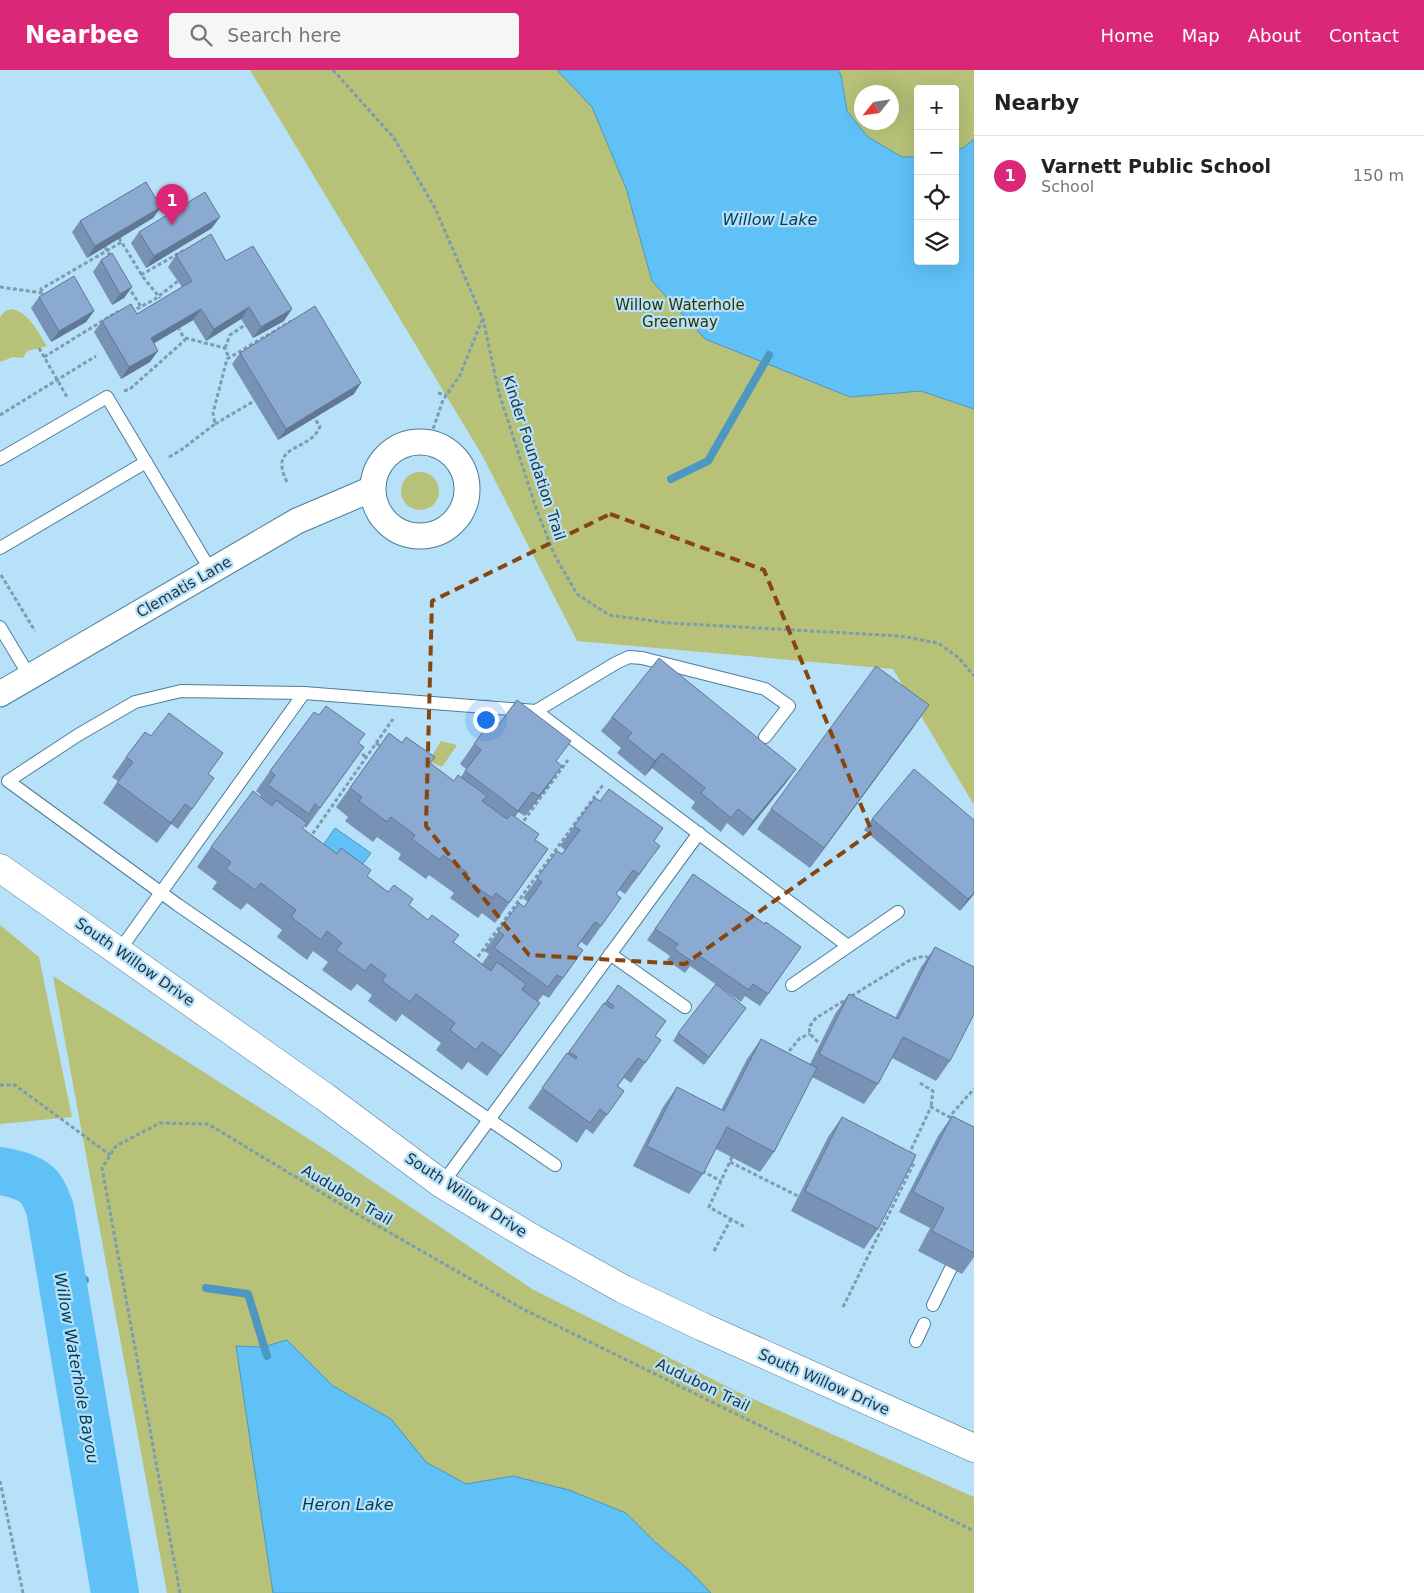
<!DOCTYPE html>
<html lang="en">
<head>
<meta charset="utf-8">
<style>
	:root { --surface:#fff; --page:#f6f6f6; --text:#222; --muted:#767676; --line:#e0e0e0; --accent:#db2777 }
	body { margin:0; font-family:"DejaVu Sans",sans-serif; background:var(--page); color:var(--text) }
	.controls { position:absolute; right:15px; top:15px; display:grid; overflow:hidden; border-radius:5px; box-shadow:0 5px 20px #0002 }
	.controls button { width:45px; height:45px; display:grid; place-items:center; padding:0; border:0; border-bottom:1px solid var(--line); background:var(--surface); color:var(--text); font:25px sans-serif }
	.compass { position:absolute; left:854px; top:15px; width:45px; height:45px; border-radius:50%; background:var(--surface); box-shadow:0 5px 20px #0002; rotate:240deg }
	.you { position:absolute; left:485px; top:649px; width:18px; height:18px; margin:-12px; border:4px solid #fff; border-radius:50%; background:#1a73e8; box-shadow:0 0 0 8px #1a73e833 }
	.badge { display:grid; place-items:center; width:32px; height:32px; border-radius:50%; background:var(--accent); color:#fff; font-size:16px; font-weight:700 }
	.pin { position:absolute; translate:-50% -41px; filter:drop-shadow(0 1px 2px #0008) }
	.pin::after { content:''; position:absolute; top:26px; width:18px; height:15px; background:inherit; clip-path:polygon(0 0,100% 0,50% 100%) }
	.list { margin:0; padding:0; list-style:none }
	h2 { display:flex; justify-content:space-between; align-items:center; height:65px; margin:0; padding:0 20px; font-size:21px }
	h2 small { font-size:16px; font-weight:400; color:var(--muted) }
	.list li { display:grid; grid-template-columns:32px 1fr auto; gap:15px; align-items:center; box-sizing:border-box; height:80px; padding:0 20px; border-top:1px solid var(--line) }
	.list b { display:block; font-size:19px; white-space:nowrap }
	.list p { margin:0; font-size:16px; white-space:nowrap; color:var(--muted) }
	.list em { font-size:16px; font-style:normal; color:var(--muted) }
	.icon { flex:none; width:28px; height:28px; fill:none; stroke:currentColor; stroke-width:2; stroke-linecap:round; stroke-linejoin:round }
	.map { position:relative; flex:none; width:974px; height:1523px; overflow:hidden }
	header { display:flex; align-items:center; gap:30px; box-sizing:border-box; height:70px; padding:0 25px; background:var(--accent); color:#fff }
	header strong { font-size:24px }
	nav { display:flex; gap:28px; margin-inline-start:auto; font-size:18px }
	.search { width:350px; height:45px; background:var(--page); display:flex; align-items:center; gap:12px; box-sizing:border-box; padding:0 18px; border-radius:5px; color:var(--muted); font-size:19px }
	main { display:flex }
	aside { flex:1; background:var(--surface) }
	.map>svg:first-child { display:block }
</style>
</head>
<body>
<header>
<strong>Nearbee</strong>
<div class="search"><svg class="icon" aria-label="search" viewBox="0 0 24 24"><circle cx="10" cy="10" r="6"/><path d="M15 15l6 6"/></svg>Search here</div>
<nav><a>Home</a><a>Map</a><a>About</a><a>Contact</a></nav>
</header>
<main>
<div class="map">
<svg width="974" height="1523" viewBox="0 0 974 1523">
	<rect width="100%" height="100%" fill="#b7e0f9"/>
	<!-- green -->
	<g fill="#b7c177" fill-rule="evenodd">
		<path d="M250,0H974V735L893,599L577,571L482,385ZM918,19H955V191H918ZM862,22H892V52H862Z"/>
		<path d="M13,239C31,245 37,261 47,276L27,281L23,288L13,287L0,292V247L5,241Z"/>
		<circle cx="420" cy="421" r="19"/>
		<path d="M441,671L457,675L442,697L429,691Z"/>
		<path d="M0,855L39,887L72,1047L0,1054Z"/>
		<path d="M53,906L326,1080L532,1219L742,1324L974,1427V1523H167Z"/>
	</g>
	<!-- water -->
	<g fill="#60c1f6" stroke="#4d97c0">
		<path d="M557,0H838L841,5L847,41L868,67L902,87H918V191H955V80L963,78L974,69V339L921,321L850,327L705,269L652,211L626,118L592,37Z"/>
		<path d="M335,758L371,783L356,803L321,778Z"/>
		<path d="M287,1270L333,1316L391,1349L426,1392L466,1414L513,1406L569,1420L626,1443L656,1473L689,1500L711,1523H273L236,1276L263,1277Z"/>
	</g>
	<g fill="none" stroke-linecap="round" stroke-linejoin="round">
		<!-- stream -->
		<g stroke="#4d97c0" stroke-width="8">
			<path d="M671,409L708,391L769,285"/>
			<path d="M63,1214L85,1210"/>
			<path d="M206,1218L248,1224L267,1286"/>
		</g>
		<!-- river -->
		<path stroke="#60c1f6" stroke-width="48" d="M0,1101C13,1103 35,1108 42,1121C45,1126 48,1133 50,1139L115,1523"/>
		<defs>
			<g id="service">
				<path d="M0,389L107,327L211,501"/>
				<path d="M0,478L146,392"/>
				<path d="M0,557L30,607"/>
				<path d="M536,641L616,593L629,587L642,588L765,619L789,636L765,667"/>
				<path d="M119,881L304,623"/>
				<path d="M610,884L685,937"/>
				<path d="M792,915L898,842"/>
				<path d="M555,1095L178,835L8,711L78,665L135,632L181,621L304,623L536,641L848,876"/>
				<path d="M442,1114L699,763"/>
				<path d="M933,1235L951,1198"/>
				<path d="M916,1271L924,1254"/>
			</g>
			<g id="minor">
				<circle cx="420" cy="419" r="47"/>
				<path d="M0,624L297,451L372,419"/>
			</g>
			<path id="tertiary" d="M0,798L325,1027L442,1114L537,1171L623,1219L703,1257L974,1378"/>
		</defs>
		<!-- service casing -->
		<use href="#service" stroke="#4c7d98" stroke-width="14"/>
		<!-- minor casing -->
		<use href="#minor" stroke="#4c7d98" stroke-width="27"/>
		<!-- tertiary casing -->
		<use href="#tertiary" stroke="#4c7d98" stroke-width="29"/>
		<!-- path -->
		<g stroke="#7c9cb0" stroke-width="3" stroke-dasharray="4 2.5" stroke-linecap="butt">
			<path d="M333,0L394,68L435,138L483,249L499,323L535,435L554,484L577,524L609,545L669,553L900,566L938,573L959,588L974,606"/>
			<path d="M119,168L143,207L160,228"/>
			<path d="M105,177L111,187"/>
			<path d="M141,205L186,179"/>
			<path d="M128,216L141,237"/>
			<path d="M0,217L43,223"/>
			<path d="M45,227L41,219L122,172"/>
			<path d="M131,242L155,229L178,211"/>
			<path d="M185,268L225,278L229,288"/>
			<path d="M39,278L67,327"/>
			<path d="M225,278L230,265L245,255"/>
			<path d="M44,287L117,242H120"/>
			<path d="M124,321L130,319L185,270L179,259"/>
			<path d="M438,323L446,325"/>
			<path d="M0,345L96,286"/>
			<path d="M215,354L254,331"/>
			<path d="M429,371L443,330L460,305L482,250"/>
			<path d="M169,387L181,380L215,354L213,343L227,289L295,249"/>
			<path d="M287,412C267,372 311,383 320,356L314,348"/>
			<path d="M1,505L35,561"/>
			<path d="M376,673L382,677"/>
			<path d="M357,680L366,687"/>
			<path d="M520,756L568,690"/>
			<path d="M309,769L393,649"/>
			<path d="M474,892L603,715"/>
			<path d="M818,972L810,964L809,957L816,948L910,890L924,886L929,888"/>
			<path d="M785,986L800,968L810,964"/>
			<path d="M920,1013L933,1021L931,1037"/>
			<path d="M0,1015H15L110,1085"/>
			<path d="M732,1087L709,1137L745,1157"/>
			<path d="M730,1092L798,1126"/>
			<path d="M702,1101L721,1111"/>
			<path d="M714,1181L731,1149"/>
			<path d="M843,1237L914,1093L910,1082L931,1037L949,1047L974,1019"/>
			<path d="M0,1411L23,1523"/>
			<path d="M180,1523L102,1098L116,1076L160,1053L208,1054L357,1144L523,1239L974,1461"/>
		</g>
		<!-- service -->
		<use href="#service" stroke="#fff" stroke-width="12"/>
		<!-- minor -->
		<use href="#minor" stroke="#fff" stroke-width="25"/>
		<!-- tertiary -->
		<use href="#tertiary" stroke="#fff" stroke-width="28"/>
	</g>
	<!-- wall -->
	<g fill="#7792b5">
		<path d="M161,137L153,148L87,188L72,162L80,151Z"/>
		<path d="M212,158L146,198L131,173L139,162Z"/>
		<path d="M176,185L226,191L284,251L253,268L241,249L206,271L193,250L154,273L150,292L121,309L94,262L102,251L137,244L182,217L168,197Z"/>
		<path d="M101,190L132,217L124,228L112,235L93,202Z"/>
		<path d="M39,227L94,241L86,252L51,272L31,238Z"/>
		<path d="M240,283L354,324L278,370L232,294Z"/>
		<path d="M612,647L796,699L785,714L743,766L727,753L721,762L691,738L695,732L652,698L645,706L617,683L621,678L601,661Z"/>
		<path d="M499,654L556,692L548,716L525,746L518,742L515,747L536,770L548,779L495,853L482,843L478,848L450,828L454,823L429,805L426,809L398,789L401,784L377,767L373,772L345,751L348,747L336,737L389,663L454,711L461,707L466,699L460,694L474,674Z"/>
		<path d="M915,655L810,798L757,759L771,739Z"/>
		<path d="M359,673L364,677L306,758L304,756L302,758L388,822L409,835L453,873L482,894L489,884L484,881L519,833L524,837L528,832L523,828L557,781L562,784L565,780L560,776L574,756L654,771L646,796L625,824L619,820L616,824L607,848L587,876L581,872L578,876L569,900L549,928L543,925L538,931L540,933L487,1006L468,992L462,1000L436,980L441,973L402,944L396,952L368,931L372,925L357,914L351,921L322,900L328,892L313,881L307,890L277,867L282,860L247,833L241,840L212,819L217,812L197,797L211,777L260,726L261,725L256,721L270,701Z"/>
		<path d="M126,687L209,704L200,728L178,759L171,754L157,773L103,733L118,711L112,707Z"/>
		<path d="M872,749L974,750V824L960,841L864,760Z"/>
		<path d="M693,804L765,854L801,877L760,936L745,926L741,932L690,896L685,903L667,890L670,886L647,870Z"/>
		<path d="M935,877L950,991L936,1011L892,988L878,1014L864,1034L812,1007L774,1082L760,1102L716,1079L703,1104L689,1124L633,1096L663,1037L677,1017L721,1040L747,989L761,969L810,994L835,944L849,924L895,948L921,897Z"/>
		<path d="M618,915L655,966L661,970L631,1013L624,1008L618,1016L624,1021L593,1064L586,1059L577,1073L528,1038L567,983H568Z"/>
		<path d="M741,945L704,995L673,971L678,963Z"/>
		<path d="M952,1046L974,1057V1187L962,1204L918,1181L930,1158L899,1142L938,1066Z"/>
		<path d="M842,1047L878,1159L864,1179L791,1141L828,1067Z"/>
	</g>
	<!-- shaded-wall -->
	<g fill="#617793">
		<path d="M161,137L153,148L87,188L95,176Z"/>
		<path d="M220,147L212,158L146,198L154,186Z"/>
		<path d="M132,217L124,228L112,235L120,224Z"/>
		<path d="M249,237L241,249L206,271L214,259Z"/>
		<path d="M201,239L193,250L143,280L151,268Z"/>
		<path d="M292,239L284,251L253,268L261,257Z"/>
		<path d="M94,241L86,252L51,272L59,261Z"/>
		<path d="M158,281L150,292L121,309L129,297Z"/>
		<path d="M361,313L354,324L278,370L286,359Z"/>
		<path d="M929,635L915,655L810,798L824,778Z"/>
		<path d="M662,683L652,698L645,706L655,691Z"/>
		<path d="M562,696L548,716L525,746L539,726Z"/>
		<path d="M796,699L785,714L743,766L753,751Z"/>
		<path d="M532,722L518,742L504,761L518,741Z"/>
		<path d="M185,734L171,754L157,773L171,753Z"/>
		<path d="M974,823V824L960,841L968,829Z"/>
		<path d="M540,933L526,953L487,1006L501,986Z"/>
	</g>
	<!-- building -->
	<g fill="#8aaad2" stroke="#617793">
		<path d="M146,112L161,137L95,176L80,151Z"/>
		<path d="M205,122L220,147L154,186L139,162Z"/>
		<path d="M211,164L226,191L253,176L292,239L261,257L249,237L214,259L201,239L151,268L158,281L129,297L102,251L131,234L137,244L192,211L176,185Z"/>
		<path d="M112,183L132,217L120,224L101,190Z"/>
		<path d="M74,206L94,241L59,261L39,227Z"/>
		<path d="M315,236L361,313L286,359L240,283Z"/>
		<path d="M659,588L796,699L753,751L738,739L731,748L701,723L705,718L662,683L655,691L627,668L632,663L612,647Z"/>
		<path d="M876,596L929,635L824,778L771,739Z"/>
		<path d="M517,630L571,671L556,691L562,696L539,726L532,722L518,741L465,701L481,680L474,674L492,649L499,654Z"/>
		<path d="M326,636L365,664L358,673L364,677L320,738L315,734L309,744L268,715L275,705L270,701L314,642L319,645Z"/>
		<path d="M169,643L223,683L208,704L214,708L192,739L185,734L171,753L117,713L133,692L126,687L145,662L151,666Z"/>
		<path d="M389,663L402,673L406,667L435,687L430,693L454,711L458,705L487,726L482,731L507,749L511,744L539,764L535,770L548,779L509,833L496,823L492,828L464,808L468,803L443,785L440,790L412,769L415,765L391,747L387,752L359,731L362,727L350,718Z"/>
		<path d="M914,699L974,750V823L968,829L872,749Z"/>
		<path d="M609,719L663,758L654,771L660,776L639,804L633,800L616,824L621,828L601,856L595,852L577,876L583,880L563,908L557,905L548,917L494,878L504,865L498,861L519,833L524,837L542,812L537,808L557,781L562,784L580,760L574,756L595,728L600,731Z"/>
		<path d="M253,721L272,736L276,730L307,753L302,758L337,784L341,778L371,800L367,806L388,822L394,815L413,829L409,835L428,850L432,845L459,865L453,872L491,901L497,892L526,914L522,920L540,933L501,986L482,972L476,980L450,960L455,953L416,924L410,932L382,911L386,905L371,894L365,901L336,880L342,873L327,861L321,870L291,847L296,840L261,813L255,820L226,799L231,792L211,777Z"/>
		<path d="M693,804L765,854L766,852L801,877L768,924L753,914L749,920L698,885L693,892L674,879L678,874L655,859Z"/>
		<path d="M935,877L974,897V944L950,991L903,967L878,1014L819,984L849,924L898,949Z"/>
		<path d="M716,914L746,938L709,987L678,963Z"/>
		<path d="M618,915L666,951L655,966L661,970L645,993L638,988L617,1016L624,1021L607,1045L600,1039L590,1053L542,1018L567,983L576,989L577,987L569,982L604,933L612,939L614,936L607,931Z"/>
		<path d="M761,969L817,998L774,1082L727,1057L703,1104L647,1076L677,1017L724,1041Z"/>
		<path d="M952,1046L974,1057V1183L932,1161L944,1138L913,1122Z"/>
		<path d="M842,1047L916,1085L878,1159L805,1121Z"/>
	</g>
	<!-- marked area -->
	<path fill="none" stroke="#86460e" stroke-width="4" stroke-dasharray="10 6" stroke-linejoin="round" d="M610,444L764,500L872,762L685,894L529,885L426,756L432,531Z"/>
	<g text-anchor="middle" stroke-width="4.5" stroke-linejoin="round" paint-order="stroke">
		<!-- park labels -->
		<g font-size="15" fill="#2e3300" stroke="#b7e0f9">
			<text x="680" y="240">Willow Waterhole<tspan x="680" dy="17">Greenway</tspan></text>
		</g>
		<!-- street labels -->
		<g font-size="15" fill="#223642" stroke="#b7e0f9">
			<text transform="translate(534 388) rotate(72)" y="5">Kinder Foundation Trail</text>
			<text transform="translate(184 517) rotate(-30)" y="5">Clematis Lane</text>
			<text transform="translate(135 892) rotate(35)" y="5">South Willow Drive</text>
			<text transform="translate(347 1125) rotate(31)" y="5">Audubon Trail</text>
			<text transform="translate(466 1125) rotate(33)" y="5">South Willow Drive</text>
			<text transform="translate(824 1312) rotate(24)" y="5">South Willow Drive</text>
			<text transform="translate(703 1315) rotate(26)" y="5">Audubon Trail</text>
		</g>
		<!-- water labels -->
		<g font-size="16" font-style="italic" fill="#003a54" stroke="#b7e0f9">
			<text x="770" y="155">Willow Lake</text>
			<text transform="translate(77 1298) rotate(80)" y="6">Willow Waterhole Bayou</text>
			<text x="348" y="1440">Heron Lake</text>
		</g>
	</g>
</svg>
<div class="controls">
<button>+</button>
<button>−</button>
<button><svg class="icon" aria-label="locate" viewBox="0 0 24 24"><circle cx="12" cy="12" r="6"/><path d="M12 2v4M12 18v4M2 12h4M18 12h4"/></svg></button>
<button><svg class="icon" aria-label="layers" viewBox="0 0 24 24"><path d="M12 4l9 5-9 5-9-5zM3 14l9 5 9-5"/></svg></button>
</div>
<svg class="compass" viewBox="-18 -18 36 36"><path d="M0-13l5 13h-10z" fill="#e53935"/><path d="M0 13l5-13h-10z" fill="#767676"/></svg>
<div class="you"></div>
<div class="pin badge" style="left:172px;top:155px">1</div>
</div>
<aside>
<h2>Nearby<small></small></h2>
<ul class="list">
<li><span class="badge">1</span><div><b>Varnett Public School</b><p>School</p></div><em>150 m</em></li>
</ul>
</aside>
</main>
</body>
</html>
